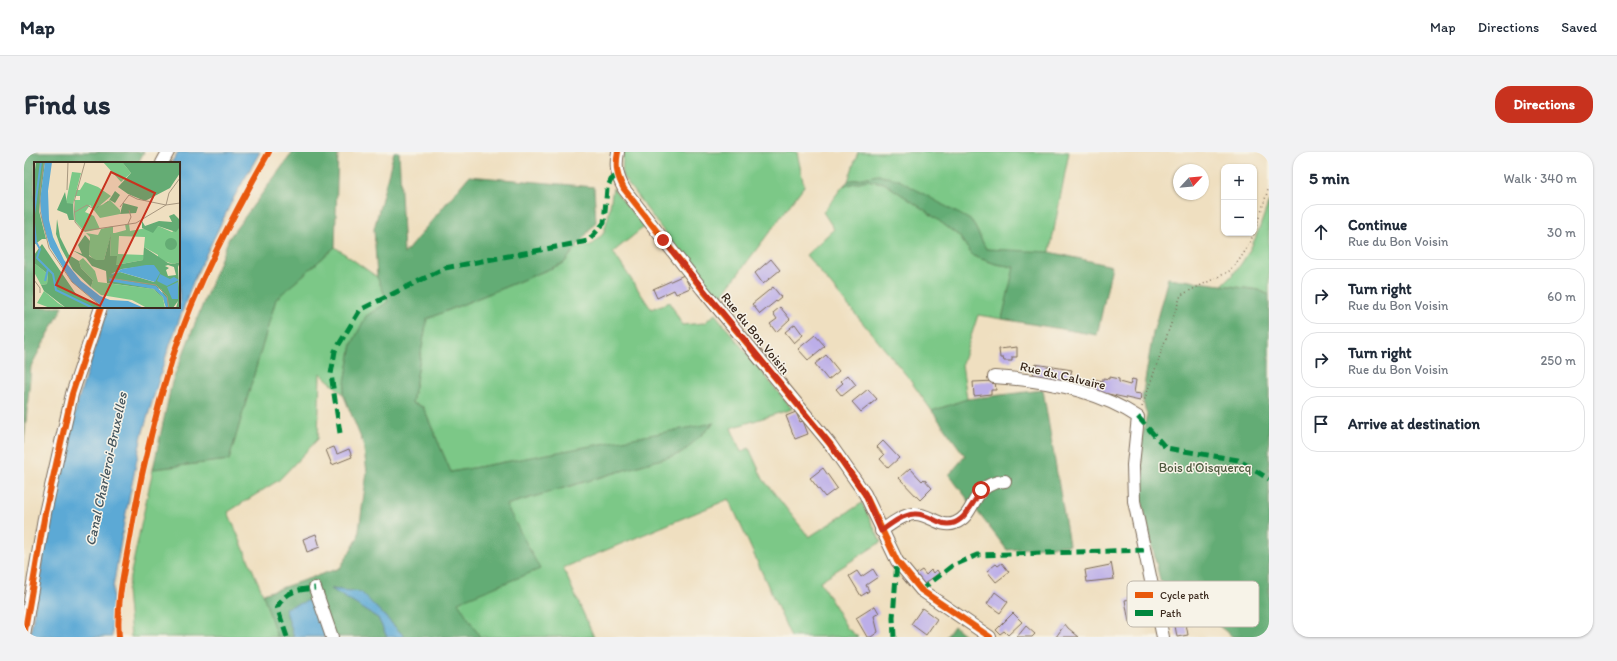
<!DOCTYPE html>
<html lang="en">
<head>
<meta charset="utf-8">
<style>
	:root { --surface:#fff; --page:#f2f2f3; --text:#1f2937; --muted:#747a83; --line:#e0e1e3; --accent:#c8321e }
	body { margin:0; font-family:Itim,sans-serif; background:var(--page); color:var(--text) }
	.controls { position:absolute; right:12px; top:12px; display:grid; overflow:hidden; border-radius:8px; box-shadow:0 1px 3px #0004 }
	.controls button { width:36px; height:36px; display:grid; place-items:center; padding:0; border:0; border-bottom:1px solid var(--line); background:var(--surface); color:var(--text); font:20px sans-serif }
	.compass { position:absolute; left:1149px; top:12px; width:36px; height:36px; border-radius:50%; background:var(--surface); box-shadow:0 1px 3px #0004; rotate:64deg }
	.stop { position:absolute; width:12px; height:12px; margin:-9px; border:3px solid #c8321e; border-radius:50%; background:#fff }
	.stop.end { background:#c8321e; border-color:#fff; box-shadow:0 1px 4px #0008 }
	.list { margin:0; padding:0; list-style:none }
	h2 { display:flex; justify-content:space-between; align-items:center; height:52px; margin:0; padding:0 16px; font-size:17px }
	h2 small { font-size:13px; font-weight:400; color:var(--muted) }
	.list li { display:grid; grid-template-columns:26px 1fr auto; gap:12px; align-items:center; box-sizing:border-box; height:56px; margin:0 8px 8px; padding:0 8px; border:1px solid var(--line); border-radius:16px }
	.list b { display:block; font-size:15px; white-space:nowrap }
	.list p { margin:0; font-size:13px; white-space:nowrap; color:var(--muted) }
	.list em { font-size:13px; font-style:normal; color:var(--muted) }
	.icon { flex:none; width:22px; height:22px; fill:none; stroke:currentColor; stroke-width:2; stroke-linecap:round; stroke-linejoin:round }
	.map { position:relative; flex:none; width:1245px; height:485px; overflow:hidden; border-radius:16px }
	header { display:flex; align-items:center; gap:24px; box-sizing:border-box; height:56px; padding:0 20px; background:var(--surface); border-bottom:1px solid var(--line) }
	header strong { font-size:19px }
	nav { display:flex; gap:22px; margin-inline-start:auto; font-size:14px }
	.intro { display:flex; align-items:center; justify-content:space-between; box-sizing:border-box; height:96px; padding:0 24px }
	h1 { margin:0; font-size:28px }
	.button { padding:10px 18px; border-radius:16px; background:var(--accent); color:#fff; font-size:14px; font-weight:700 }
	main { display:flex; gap:24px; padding:0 24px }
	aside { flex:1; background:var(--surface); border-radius:16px; box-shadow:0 1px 3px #0004 }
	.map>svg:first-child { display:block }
</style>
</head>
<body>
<header>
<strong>Map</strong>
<nav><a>Map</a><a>Directions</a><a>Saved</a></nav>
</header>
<div class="intro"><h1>Find us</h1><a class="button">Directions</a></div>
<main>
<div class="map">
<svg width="1245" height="485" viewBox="0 0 1245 485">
	<rect width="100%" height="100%" fill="#f7f3e8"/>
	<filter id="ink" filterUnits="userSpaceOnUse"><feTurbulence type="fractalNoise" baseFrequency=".025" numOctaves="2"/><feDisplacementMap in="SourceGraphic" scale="8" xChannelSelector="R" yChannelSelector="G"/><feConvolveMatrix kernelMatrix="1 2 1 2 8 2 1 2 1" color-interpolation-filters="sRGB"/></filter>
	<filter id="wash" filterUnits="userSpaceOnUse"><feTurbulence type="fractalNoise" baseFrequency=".012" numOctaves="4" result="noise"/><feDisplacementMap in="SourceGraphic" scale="16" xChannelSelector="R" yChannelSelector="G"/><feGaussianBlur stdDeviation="0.9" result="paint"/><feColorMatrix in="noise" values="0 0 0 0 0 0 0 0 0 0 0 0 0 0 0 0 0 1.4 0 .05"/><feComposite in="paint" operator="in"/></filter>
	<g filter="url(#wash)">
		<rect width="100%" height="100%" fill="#efdfc0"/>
		<!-- green -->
		<g fill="#7bc887" stroke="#5b7952">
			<path d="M599,0H773L780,34L693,150L598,24Z"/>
			<path d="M834,0H1045L1025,104L962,97L948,69L854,23L824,29Z"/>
			<path d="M843,28L860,31L902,59L935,84L949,104L972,112L991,115L978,167L954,163L938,212L943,247L908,259L883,224L782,103L810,77L799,60L819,34Z"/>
			<path d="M589,36L620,75L589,100L627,157L646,150L658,173L680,171L691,162L768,257L707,276L717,300L725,296L739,327L785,385L838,351L857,390L796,429L823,476L834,485H767L705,347L539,416L570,485H456L433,450L482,353L658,301L689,272L427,320L399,255L388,251L403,167L540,111L552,96L567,93L579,82L584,66Z"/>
			<path d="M1245,49V143L1235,138L1198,133C1226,108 1233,83 1245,49Z"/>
			<path d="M311,95L353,125L364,150L342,165L328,192L319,242L296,221L294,287L255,328L204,360L239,442L253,485H107L103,439L129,317L205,308L252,147Z"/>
		</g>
		<!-- forest -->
		<g fill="#64ac74" stroke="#506b49">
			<path d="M0,0H120L114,11H11V155H39L7,214L0,291Z"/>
			<path d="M269,0H314L311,95L252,147L205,308L129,317L148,230L205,86Z"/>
			<path d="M370,0H375L380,102L445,24L570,35L572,70L540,111L403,167L388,251L399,255L427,320L690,271L658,301L482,353L516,417L434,450L456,485H381L337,440L308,437L354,466L363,485H303L261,456L270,485H253L239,442L316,416L334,386L343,320L339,291L319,242L328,192L342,164L364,150L353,125L350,77Z"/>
			<path d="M854,23L873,27L948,69L962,97L1026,100L1088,114L1073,183L978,167L990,115L972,112L949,104L935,84L902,59L860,31L843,28L819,34L824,29Z"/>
			<path d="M1144,126L1235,138L1245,143V485H1209L1136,428L1117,345L1118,284L1123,263L1118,246L1129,181Z"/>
			<path d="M1019,238L1045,393L983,398L925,323L941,304L908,259L943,247Z"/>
			<path d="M930,474L942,484V485H922Z"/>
		</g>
		<!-- water -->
		<g fill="#5ba9d5" stroke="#4b6a7a">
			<path d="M154,0H236L209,47L171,125L143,201L118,283L100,371L89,436L88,485H6L25,363L55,245L84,155H155V11H147Z"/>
			<path d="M307,437L337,440L381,485H363L354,466Z"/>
			<path d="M290,447L303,485H270L261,456Z"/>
		</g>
		<g id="blocks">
			<!-- building -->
			<g fill="#bcaee8">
				<path d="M747,107L756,118L739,132L731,121Z"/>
				<path d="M660,123L666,136L652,142L650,138L633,146L629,137Z"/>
				<path d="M749,135L757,145L736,162L728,152Z"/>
				<path d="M756,155L766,167L752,180L746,172L753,167L749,161Z"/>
				<path d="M771,172L779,183L770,191L761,180Z"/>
				<path d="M791,183L801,194L784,208L774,197Z"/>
				<path d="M993,195V205H988V209H980L979,206H976L975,197Z"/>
				<path d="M802,203L815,219L804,228L791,212Z"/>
				<path d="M1011,212L1048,218L1044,231L1009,224Z"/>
				<path d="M824,223L832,233L818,244L812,237L819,231L817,229Z"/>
				<path d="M1085,225L1095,227V230L1106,233L1108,227L1112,228L1110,241L1117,242L1116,249L1066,238L1068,227L1079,229V226L1085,227Z"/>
				<path d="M971,229L972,238H967V242L950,244L949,230Z"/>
				<path d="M844,237L853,247L837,260L828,250Z"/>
				<path d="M772,260L776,270L779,269L784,282L771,287L762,264Z"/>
				<path d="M859,289L875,306L864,316L856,307L860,303L853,295Z"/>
				<path d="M310,295L313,302L325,297L328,305L308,313L302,298Z"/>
				<path d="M799,316L813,336L801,345L786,326Z"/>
				<path d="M886,316L898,329L900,327L908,336L896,348L875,326Z"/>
				<path d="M292,382L296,395L283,400L279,387Z"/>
				<path d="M1087,410L1090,427L1063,430L1061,418L1086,413Z"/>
				<path d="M978,411L985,420L972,430L963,419L972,412L974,414Z"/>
				<path d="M849,417L854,425L842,433L845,439L837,444L825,424L833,419L837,425Z"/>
				<path d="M898,418L902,423L907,418L909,421L913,418L915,421L900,432L892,422Z"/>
				<path d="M971,440L984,450L976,461L963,452Z"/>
				<path d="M1117,445L1121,467L1105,470L1101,448Z"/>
				<path d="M851,454L855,461L850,464L854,480L847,485H843L832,466Z"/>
				<path d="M898,456L913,467L902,483L887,472Z"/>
				<path d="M989,461L998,470L984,483L980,479L976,482L972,478Z"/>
				<path d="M1161,466L1164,483L1153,485L1150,468Z"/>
				<path d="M1041,472L1044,476L1055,485H1032Z"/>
				<path d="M1002,474L1011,482L1008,485H993Z"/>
			</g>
		</g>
	</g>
	<g filter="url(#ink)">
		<use href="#blocks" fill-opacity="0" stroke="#7a6957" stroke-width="1"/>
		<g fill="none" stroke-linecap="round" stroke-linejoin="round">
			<defs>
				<g id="minor">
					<path d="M594,0C591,15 593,24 600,37L678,137L806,292L841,342L873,409L897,438L966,485"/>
					<path d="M138,11L144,0"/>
					<path d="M970,225C1019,228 1073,238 1114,265L1109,313L1110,349L1139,485"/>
					<path d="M857,379C867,372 878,363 890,362C905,361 917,377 931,371C954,362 945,332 981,329"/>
					<path d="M291,436L308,485"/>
					<path d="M0,484L21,361L48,242L77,155"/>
				</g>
			</defs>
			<!-- minor casing -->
			<use href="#minor" stroke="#7a6957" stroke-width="14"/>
			<!-- path -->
			<g stroke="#7a6957" stroke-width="1.5" stroke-dasharray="1 3" stroke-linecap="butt">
				<path d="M1230,81L1245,35"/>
				<path d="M1118,255L1157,143L1204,120C1215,111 1225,94 1230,81"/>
			</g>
			<!-- minor -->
			<use href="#minor" stroke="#fff" stroke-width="12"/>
			<!-- quiet -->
			<g stroke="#00873e" stroke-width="5" stroke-dasharray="10 5" stroke-linecap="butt">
				<path d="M1114,265L1142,296L1214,308L1245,327"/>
				<path d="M316,281L307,222L311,199L336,158L421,116L564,89L580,71L583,36L587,28L593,23"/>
				<path d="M897,438L928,414L953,403L1120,398"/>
				<path d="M263,485L253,455C263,438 273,438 291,436"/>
				<path d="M870,485L869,466L873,409"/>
			</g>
			<defs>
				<g id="cycleway">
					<path d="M594,0C591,15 593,24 600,37L678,137L806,292L841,342L873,409L897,438L966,485"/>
					<path d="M0,484L21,361L48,242L77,155"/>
					<path d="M95,485C92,450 101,415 107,380C117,321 131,262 149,204C172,133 208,65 245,0"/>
				</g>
			</defs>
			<!-- cycleway casing -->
			<use href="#cycleway" stroke="#f7f3e8" stroke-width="8"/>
			<!-- cycleway -->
			<use href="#cycleway" stroke="#e8590c" stroke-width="6"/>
		</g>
	</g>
	<g fill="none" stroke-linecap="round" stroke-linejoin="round" filter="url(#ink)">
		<!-- route -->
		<path stroke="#c8321e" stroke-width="5" d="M639,88L806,292L841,342L857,379C867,372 878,363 890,362C899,361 906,366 913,369C936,381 947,354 957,338"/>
	</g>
	<g text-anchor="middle" stroke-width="3" stroke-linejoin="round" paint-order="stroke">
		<!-- street labels -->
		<g font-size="13" fill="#3b2a1e" stroke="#f7f3e8">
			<text transform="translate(732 181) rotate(51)" y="5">Rue du Bon Voisin</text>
			<text transform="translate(1039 223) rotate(13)" y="5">Rue du Calvaire</text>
		</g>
		<!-- park labels -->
		<g font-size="13" fill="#4e593e" stroke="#f7f3e8">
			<text x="1181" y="320">Bois d'Oisquercq</text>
		</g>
		<!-- water labels -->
		<g font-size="14" font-style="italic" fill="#46565e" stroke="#f7f3e8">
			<text transform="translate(82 317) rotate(-78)" y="5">Canal Charleroi-Bruxelles</text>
		</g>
	</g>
	<!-- overview -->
	<g transform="translate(10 10)">
		<rect width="146" height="146" fill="#efdfc0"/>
		<path d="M69,0H88L97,11L87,20ZM38,10L47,11L39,42L36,43L32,40ZM51,20L64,25L77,34L63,46L76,38L86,48V52L66,56L56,43L51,50L60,54L66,67L51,70L41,59V38H46V34H41L42,28H46ZM91,62H95L96,69L124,64L138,70L146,64V100L139,102L124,97V93L110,85L111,75L85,74L84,92L110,93L109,98L82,103L76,95L77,73L70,98L62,99L55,93L56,75L52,71L64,73L67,67L79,64V71H81L92,68ZM49,96L61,109L64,120L119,127L129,136L131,146H113L98,138L67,133L57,125L59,118L47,106L45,99ZM0,101L14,112L13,122L7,123L0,110ZM10,129L24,141L32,146H16L3,141Z" fill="#7bc887"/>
		<path d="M2,0H11L5,49L12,77H8L0,83V15ZM88,0H146V11L136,26L111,39L94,32L84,25L97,11ZM81,29L86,33L81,41L76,38L63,46L62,50L63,45L74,40ZM31,30L33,41L39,42L40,58H35L33,52L23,48ZM89,41L104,45L102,51L86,52ZM140,52L146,58L145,66L142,70L124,64L119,71L108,66V59L111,64L125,59L138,60L135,54ZM23,57L26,75L35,93L45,99L47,106L59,118L57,125L39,108L27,86L22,72ZM77,72L76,94H83L82,103L109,98L110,85L134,101L139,102L146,100L144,105L146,146H142L144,139L139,146H134L127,127L113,125L120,127L124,130L129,135L131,140L132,146L129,136L119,127L73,121L72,109L58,104L52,96L38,88L48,92L44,83L51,73L56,79L55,94L62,98H70ZM120,103V120L86,110L77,112L88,107ZM134,103L140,105L142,113L134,114L132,108L135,106L131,104ZM131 82a6 6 0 1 1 12 0a6 6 0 1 1-12 0ZM8,82L42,132L68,146H32L10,129L7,123L13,122L14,112L0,101V93Z" fill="#64ac74" fill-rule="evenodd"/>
		<path d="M11,0H18L14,29L15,58L19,75L30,98L47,119L66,134L76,138L94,139L110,146H70L38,120L16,85L8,59L6,39ZM112,103H120L126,111L121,120L86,110L75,114L88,107ZM126,112L136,117L140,115L145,118L133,124L123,119ZM76,116L122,124L133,136L134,146H132L129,135L120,127L75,119ZM144,120V137H138L133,125Z" fill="#5ba9d5"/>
		<path fill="none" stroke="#5ba9d5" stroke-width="2" d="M0,52L7,0M0,60L2,80L6,87L3,96L19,112L22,128L59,146M11,119L14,107"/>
		<path fill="none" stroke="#a7977f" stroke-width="1" d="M10,0L6,29V49L15,86L38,120L69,146M51,0L40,40L41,60L49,69L102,61L132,43L146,41M33,28L34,0M86,45L95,33L103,37L132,43L135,31L146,16M41,50L53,43L58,46M94,62L97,55L95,48M75,116L122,123L133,134L135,146M0,118L6,126V131"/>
		<path fill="#c8321e" fill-opacity="0.15" stroke="#c8321e" stroke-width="2" d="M77,10L121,31L66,144L22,123Z"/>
		<rect width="146" height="146" fill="none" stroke="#3b2a1e" stroke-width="2"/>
	</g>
	<!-- legend -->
	<rect x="1103" y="429" width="132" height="46" rx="6" fill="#f7f3e8" stroke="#bfb7ab" stroke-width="1"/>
	<rect x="1111" y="440" width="18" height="6" fill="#e8590c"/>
	<rect x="1111" y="458" width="18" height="6" fill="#00873e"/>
	<g font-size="11" fill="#3b2a1e">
		<text x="1136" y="447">Cycle path</text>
		<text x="1136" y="465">Path</text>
	</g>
</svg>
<div class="controls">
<button>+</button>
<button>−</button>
</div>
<svg class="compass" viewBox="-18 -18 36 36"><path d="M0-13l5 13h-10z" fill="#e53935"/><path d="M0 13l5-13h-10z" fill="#747a83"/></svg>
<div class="stop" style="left:957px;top:338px"></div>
<div class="stop end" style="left:639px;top:88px"></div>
</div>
<aside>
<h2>5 min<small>Walk · 340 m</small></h2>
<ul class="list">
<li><svg class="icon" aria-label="ahead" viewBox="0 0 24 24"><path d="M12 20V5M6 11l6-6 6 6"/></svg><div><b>Continue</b><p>Rue du Bon Voisin</p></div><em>30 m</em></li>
<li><svg class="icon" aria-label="right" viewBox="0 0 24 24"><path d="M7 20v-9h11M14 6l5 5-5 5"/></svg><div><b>Turn right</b><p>Rue du Bon Voisin</p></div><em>60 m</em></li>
<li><svg class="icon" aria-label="right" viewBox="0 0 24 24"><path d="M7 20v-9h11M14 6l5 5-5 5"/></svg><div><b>Turn right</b><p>Rue du Bon Voisin</p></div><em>250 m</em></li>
<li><svg class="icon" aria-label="arrive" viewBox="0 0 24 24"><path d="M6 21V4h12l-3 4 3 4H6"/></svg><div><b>Arrive at destination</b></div></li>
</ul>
</aside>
</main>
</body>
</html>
